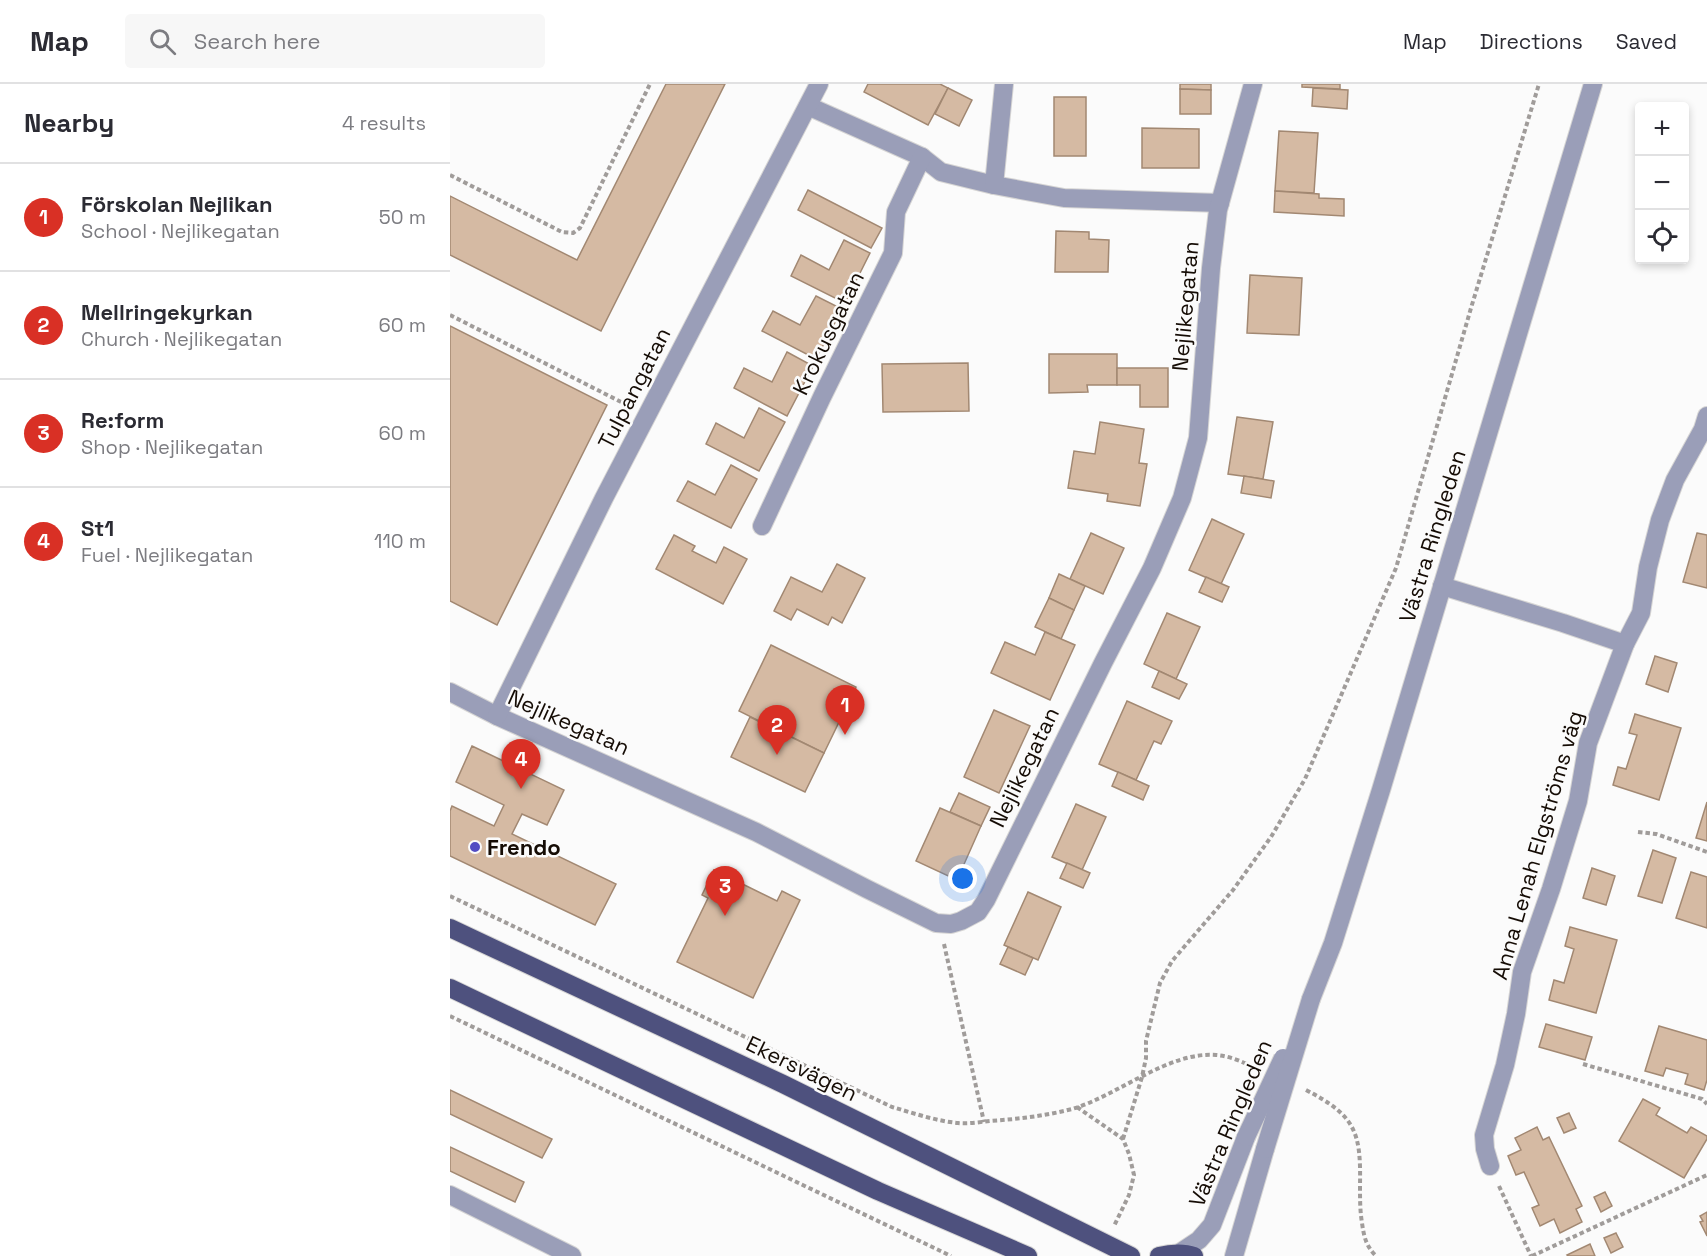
<!DOCTYPE html>
<html lang="en">
<head>
<meta charset="utf-8">
<style>
	:root { --surface:#fff; --page:#f7f7f7; --text:#2b2b33; --muted:#7c7c81; --line:#e1e1e2; --accent:#d93025 }
	body { margin:0; font-family:"Space Grotesk",sans-serif; background:var(--page); color:var(--text) }
	.controls { position:absolute; right:18px; top:18px; display:grid; overflow:hidden; border-radius:6px; box-shadow:0 3px 9px #0003 }
	.controls button { width:54px; height:54px; display:grid; place-items:center; padding:0; border:0; border-bottom:2px solid var(--line); background:var(--surface); color:var(--text); font:30px sans-serif }
	.you { position:absolute; left:513px; top:795px; width:21px; height:21px; margin:-15px; border:4px solid #fff; border-radius:50%; background:#1a73e8; box-shadow:0 0 0 9px #1a73e833 }
	.badge { display:grid; place-items:center; width:39px; height:39px; border-radius:50%; background:var(--accent); color:#fff; font-size:20px; font-weight:700 }
	.pin { position:absolute; translate:-50% -50px; filter:drop-shadow(0 2px 3px #0008) }
	.pin::after { content:''; position:absolute; top:32px; width:21px; height:18px; background:inherit; clip-path:polygon(0 0,100% 0,50% 100%) }
	.list { margin:0; padding:0; list-style:none }
	h2 { display:flex; justify-content:space-between; align-items:center; height:78px; margin:0; padding:0 24px; font-size:26px }
	h2 small { font-size:20px; font-weight:400; color:var(--muted) }
	.list li { display:grid; grid-template-columns:39px 1fr auto; gap:18px; align-items:center; box-sizing:border-box; height:108px; padding:0 24px; border-top:2px solid var(--line) }
	.list b { display:block; font-size:22px; white-space:nowrap }
	.list p { margin:0; font-size:20px; white-space:nowrap; color:var(--muted) }
	.list em { font-size:20px; font-style:normal; color:var(--muted) }
	.icon { flex:none; width:33px; height:33px; fill:none; stroke:currentColor; stroke-width:2; stroke-linecap:round; stroke-linejoin:round }
	.map { position:relative; flex:none; width:1257px; height:1172px; overflow:hidden }
	header { display:flex; align-items:center; gap:36px; box-sizing:border-box; height:84px; padding:0 30px; background:var(--surface); border-bottom:2px solid var(--line) }
	header strong { font-size:28px }
	nav { display:flex; gap:33px; margin-inline-start:auto; font-size:21px }
	.search { width:420px; height:54px; background:var(--page); display:flex; align-items:center; gap:15px; box-sizing:border-box; padding:0 21px; border-radius:6px; color:var(--muted); font-size:22px }
	main { display:flex }
	aside { flex:1; background:var(--surface) }
	.map>svg:first-child { display:block }
</style>
</head>
<body>
<header>
<strong>Map</strong>
<div class="search"><svg class="icon" aria-label="search" viewBox="0 0 24 24"><circle cx="10" cy="10" r="6"/><path d="M15 15l6 6"/></svg>Search here</div>
<nav><a>Map</a><a>Directions</a><a>Saved</a></nav>
</header>
<main>
<aside>
<h2>Nearby<small>4 results</small></h2>
<ul class="list">
<li><span class="badge">1</span><div><b>Förskolan Nejlikan</b><p>School · Nejlikegatan</p></div><em>50 m</em></li>
<li><span class="badge">2</span><div><b>Mellringekyrkan</b><p>Church · Nejlikegatan</p></div><em>60 m</em></li>
<li><span class="badge">3</span><div><b>Re:form</b><p>Shop · Nejlikegatan</p></div><em>60 m</em></li>
<li><span class="badge">4</span><div><b>St1</b><p>Fuel · Nejlikegatan</p></div><em>110 m</em></li>
</ul>
</aside>
<div class="map">
<svg width="1257" height="1172" viewBox="0 0 1257 1172">
	<rect width="100%" height="100%" fill="#fbfbfb"/>
	<!-- building -->
	<g fill="#d5baa3" stroke="#a28872" stroke-width="1.5">
		<path d="M216,0H275L151,247L0,171V112L127,176Z"/>
		<path d="M418,0H490L498,4L478,41L414,8Z"/>
		<path d="M730,0H761V6L730,5Z"/>
		<path d="M852,0H890V5L852,3Z"/>
		<path d="M498,4L522,16L509,42L485,30Z"/>
		<path d="M863,4L898,6L897,25L862,22Z"/>
		<path d="M730,5L761,6V30H730Z"/>
		<rect x="604" y="13" width="32" height="59"/>
		<path d="M692,44L749,45V84H692Z"/>
		<path d="M829,47L868,49L864,109L825,107Z"/>
		<path d="M358,106L432,144L421,164L348,126Z"/>
		<path d="M825,107L869,110V114L894,115V132L824,128Z"/>
		<path d="M606,147L639,148V155L659,156L658,188H605Z"/>
		<path d="M394,156L420,169L395,219L341,192L351,171L379,186Z"/>
		<path d="M800,191L852,194L849,251L797,249Z"/>
		<path d="M366,212L392,225L366,275L312,247L323,227L350,241Z"/>
		<path d="M0,242L157,321L47,541L0,517Z"/>
		<path d="M337,268L363,282L337,332L284,304L294,284L322,298Z"/>
		<path d="M599,270H667V301H637L638,308L599,309Z"/>
		<path d="M518,279L519,327L433,328L432,280Z"/>
		<path d="M667,284H718V323H690V301H667Z"/>
		<path d="M309,324L335,338L309,387L256,360L266,339L294,354Z"/>
		<path d="M787,333L823,338L813,395L778,390Z"/>
		<path d="M650,338L694,345L689,379L697,380L690,422L657,417L658,410L618,404L624,367L645,370Z"/>
		<path d="M281,381L307,395L281,444L227,417L238,397L265,411Z"/>
		<path d="M794,392L824,397L821,414L791,409Z"/>
		<path d="M762,435L794,450L771,500L739,486Z"/>
		<path d="M641,449L674,464L653,510L620,495Z"/>
		<path d="M1247,449L1257,451V504L1233,498Z"/>
		<path d="M224,451L245,462L242,467L266,479L274,463L297,475L273,520L206,485Z"/>
		<path d="M387,480L415,494L392,539L382,533L378,541L347,525L341,536L324,527L341,493L372,508Z"/>
		<path d="M609,490L635,502L624,526L599,514Z"/>
		<path d="M756,493L779,503L772,518L749,508Z"/>
		<path d="M599,514L624,526L611,555L585,543Z"/>
		<path d="M717,529L750,543L726,595L694,580Z"/>
		<path d="M595,548L625,561L600,616L541,589L555,558L585,571Z"/>
		<path d="M321,561L406,603L374,669L289,627Z"/>
		<path d="M1205,572L1227,579L1218,608L1196,600Z"/>
		<path d="M709,587L737,600L729,615L702,603Z"/>
		<path d="M677,617L722,637L711,660L704,657L686,696L649,680Z"/>
		<path d="M544,626L580,642L549,709L514,693Z"/>
		<path d="M1185,630L1231,644L1209,716L1163,701L1168,683L1176,685L1187,651L1179,649Z"/>
		<path d="M300,633L374,669L355,708L281,673Z"/>
		<path d="M22,662L114,706L97,741L72,730L62,750L166,800L145,841L0,772V727L2,722L44,742L54,721L6,698Z"/>
		<path d="M668,688L699,702L693,716L662,702Z"/>
		<path d="M509,709L540,723L531,742L500,728Z"/>
		<path d="M1257,718V757L1246,754Z"/>
		<path d="M626,720L656,733L632,786L602,773Z"/>
		<path d="M490,724L531,742L507,796L466,777Z"/>
		<path d="M1203,766L1226,774L1212,819L1188,812Z"/>
		<path d="M617,779L640,789L633,804L610,794Z"/>
		<path d="M1142,784L1165,792L1156,821L1133,814Z"/>
		<path d="M264,786L327,817L332,807L350,816L303,914L227,878L258,814L252,811Z"/>
		<path d="M1241,788L1257,793V844L1226,834Z"/>
		<path d="M578,808L611,823L588,876L554,861Z"/>
		<path d="M1120,843L1167,856L1146,929L1099,916L1104,896L1114,899L1124,865L1115,862Z"/>
		<path d="M558,863L583,874L575,891L550,880Z"/>
		<path d="M1096,940L1142,953L1135,976L1089,963Z"/>
		<path d="M1209,942L1257,956V996L1254,1006L1235,1000L1238,990L1216,984L1213,992L1195,987Z"/>
		<path d="M0,1006L102,1055L92,1074L0,1030Z"/>
		<path d="M1193,1015L1210,1024L1206,1031L1237,1049L1241,1043L1257,1052V1055L1234,1094L1169,1057Z"/>
		<path d="M1119,1029L1126,1044L1114,1049L1107,1034Z"/>
		<path d="M1087,1043L1093,1056L1099,1053L1132,1122L1126,1125L1132,1138L1110,1149L1104,1135L1090,1142L1082,1124L1089,1121L1074,1088L1066,1091L1058,1072L1071,1066L1065,1054Z"/>
		<path d="M0,1063L74,1098L65,1118L0,1087Z"/>
		<path d="M1155,1108L1162,1122L1151,1128L1144,1113Z"/>
		<path d="M1257,1128V1152L1250,1138L1253,1137L1250,1132Z"/>
		<path d="M1166,1149L1173,1163L1161,1169L1154,1154Z"/>
		<path d="M1140,1160L1145,1172H1118L1117,1171Z"/>
	</g>
	<g fill="none" stroke-linecap="round" stroke-linejoin="round">
		<defs>
			<g id="minor">
				<path d="M358,22L472,73L491,88L544,101L614,114L770,119"/>
				<path d="M544,101L554,0"/>
				<path d="M312,442L372,313L443,169L446,128L472,73"/>
				<path d="M992,502L1113,539L1175,560"/>
				<path d="M0,608L47,632L306,748L417,805L486,839L501,840L511,837L528,828L536,816L653,579L702,484L732,414L748,354L761,184L768,126L803,0"/>
				<path d="M47,632L154,414L369,0"/>
				<path d="M861,915L883,859L931,706L1143,0"/>
				<path d="M1040,1082L1035,1065L1034,1051L1055,981L1066,930L1072,888L1101,805L1128,717L1138,659L1175,560L1191,529L1198,483L1210,436L1225,396L1253,345L1257,332"/>
				<path d="M0,1111L122,1172"/>
				<path d="M728,1170L749,1156L762,1141L796,1053"/>
				<path d="M784,1172L815,1065"/>
			</g>
			<g id="major">
				<path d="M0,844L333,1000L681,1172"/>
				<path d="M0,904L428,1107L578,1172"/>
				<path d="M709,1172C721,1169 733,1168 744,1172"/>
			</g>
		</defs>
		<!-- minor casing -->
		<use href="#minor" stroke="#d6d5d4" stroke-width="20"/>
		<!-- major casing -->
		<use href="#major" stroke="#d6d5d4" stroke-width="20"/>
		<!-- path -->
		<g stroke="#a09c9a" stroke-width="4" stroke-dasharray="4.5 3" stroke-linecap="butt">
			<path d="M0,91L112,148L123,149L130,144L200,0"/>
			<path d="M0,231L177,321"/>
			<path d="M1188,748L1206,750L1257,768"/>
			<path d="M0,812L442,1023C463,1029 486,1037 508,1039C519,1040 530,1038 540,1037C568,1035 595,1032 622,1025C667,1012 719,967 766,971C780,972 793,978 805,984"/>
			<path d="M494,860L534,1038"/>
			<path d="M0,932L501,1172"/>
			<path d="M1133,980L1252,1015L1257,1020"/>
			<path d="M856,1006C906,1032 911,1048 910,1102C910,1115 910,1127 912,1139C914,1153 916,1162 926,1172"/>
			<path d="M627,1023L673,1055L679,1070L684,1091L679,1111L664,1142"/>
			<path d="M673,1055L692,993L696,974V957L710,899L722,877L783,806L821,753L855,695L946,484L1021,224L1089,0"/>
			<path d="M1049,1102L1081,1172"/>
			<path d="M1082,1172L1257,1091"/>
		</g>
		<!-- minor -->
		<use href="#minor" stroke="#9a9eb8" stroke-width="18"/>
		<!-- major -->
		<use href="#major" stroke="#4e517e" stroke-width="18"/>
		<defs>
			<g id="minor-bridge">
				<path d="M796,1053L833,974"/>
				<path d="M815,1065L861,915"/>
			</g>
		</defs>
		<!-- minor-bridge casing -->
		<use href="#minor-bridge" stroke="#d6d5d4" stroke-width="20" stroke-linecap="butt"/>
		<!-- minor-bridge -->
		<use href="#minor-bridge" stroke="#9a9eb8" stroke-width="18"/>
	</g>
	<!-- markers -->
	<circle fill="#524cc3" stroke="#fbfbfb" stroke-width="2" cx="25" cy="763" r="6"/>
	<g text-anchor="middle" stroke-width="5" stroke-linejoin="round" paint-order="stroke">
		<!-- street labels -->
		<g font-size="22" fill="#150c05" stroke="#fbfbfb">
			<text transform="translate(735 222) rotate(-85)" y="8">Nejlikegatan</text>
			<text transform="translate(378 249) rotate(-64)" y="8">Krokusgatan</text>
			<text transform="translate(184 304) rotate(-63)" y="8">Tulpangatan</text>
			<text transform="translate(982 452) rotate(-73)" y="8">Västra Ringleden</text>
			<text transform="translate(119 638) rotate(24)" y="8">Nejlikegatan</text>
			<text transform="translate(574 683) rotate(-64)" y="8">Nejlikegatan</text>
			<text transform="translate(1087 761) rotate(-74)" y="8">Anna Lenah Elgströms väg</text>
			<text transform="translate(352 984) rotate(26)" y="8">Ekersvägen</text>
			<text transform="translate(780 1039) rotate(-67)" y="8">Västra Ringleden</text>
		</g>
		<!-- poi labels -->
		<g font-size="22" font-weight="bold" fill="#150c05" stroke="#fbfbfb" text-anchor="start">
			<text x="37" y="771">Frendo</text>
		</g>
	</g>
</svg>
<div class="controls">
<button>+</button>
<button>−</button>
<button><svg class="icon" aria-label="locate" viewBox="0 0 24 24"><circle cx="12" cy="12" r="6"/><path d="M12 2v4M12 18v4M2 12h4M18 12h4"/></svg></button>
</div>
<div class="you"></div>
<div class="pin badge" style="left:395px;top:651px">1</div>
<div class="pin badge" style="left:327px;top:671px">2</div>
<div class="pin badge" style="left:275px;top:832px">3</div>
<div class="pin badge" style="left:71px;top:705px">4</div>
</div>
</main>
</body>
</html>
